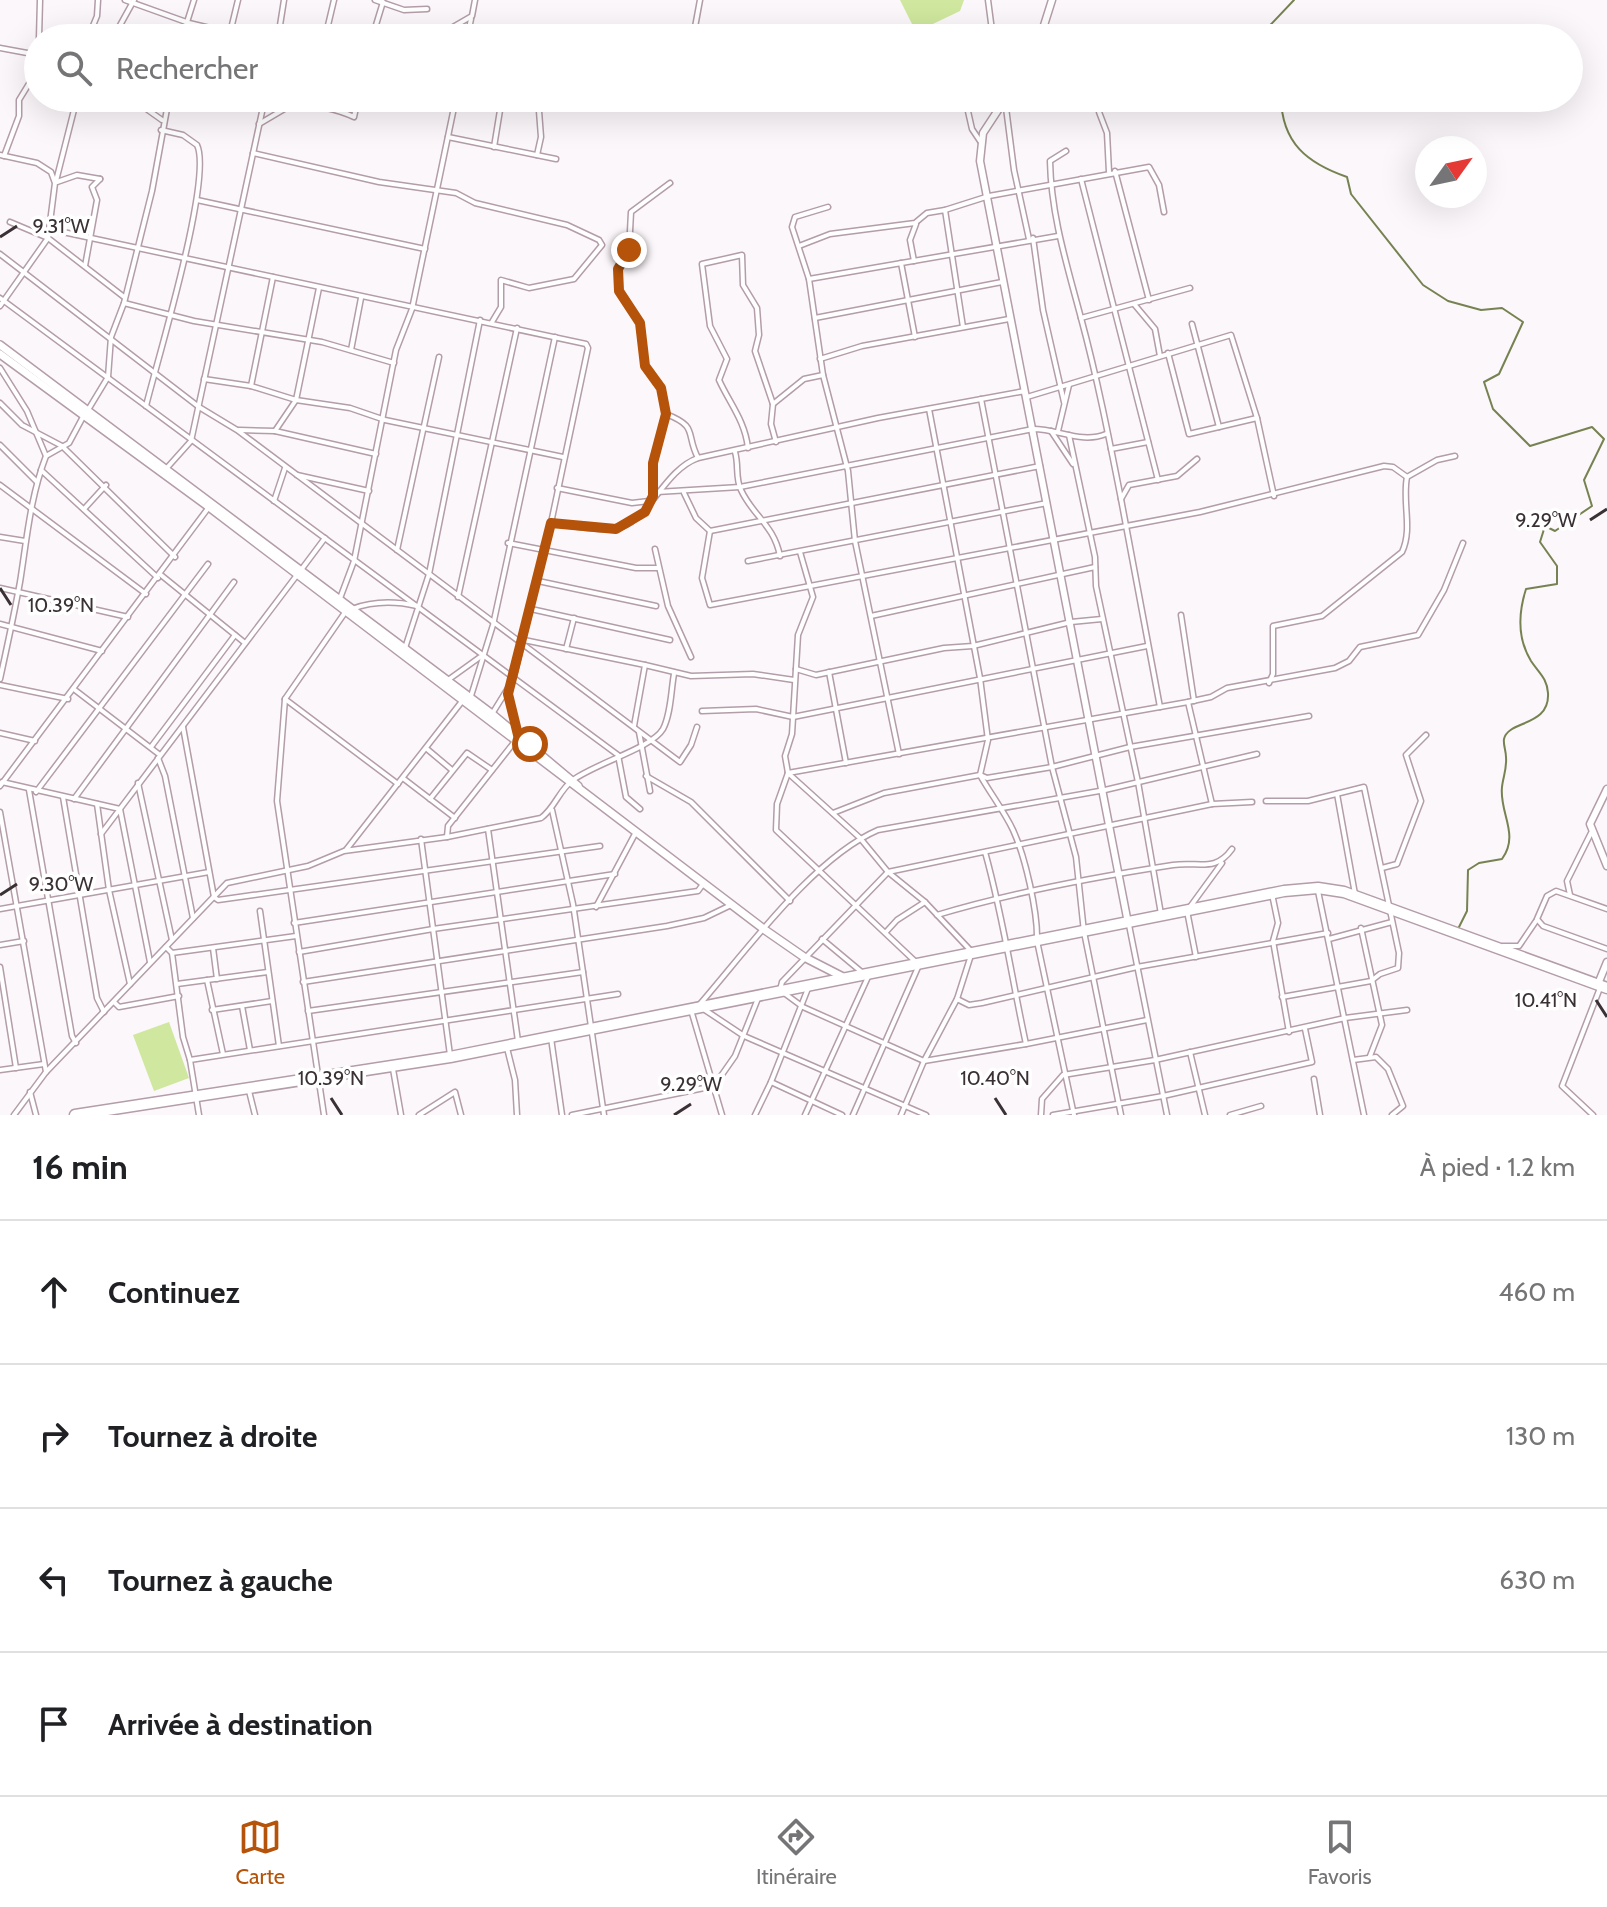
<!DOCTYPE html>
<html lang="fr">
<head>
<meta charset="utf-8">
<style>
	:root { --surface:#fff; --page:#f6f6f6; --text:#202124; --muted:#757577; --line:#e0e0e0; --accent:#b45309 }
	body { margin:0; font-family:Cabin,sans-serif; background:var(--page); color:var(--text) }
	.compass { position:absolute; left:1415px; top:136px; width:72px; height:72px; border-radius:50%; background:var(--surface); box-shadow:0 8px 32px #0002; rotate:57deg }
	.stop { position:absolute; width:24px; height:24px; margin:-18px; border:6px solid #b45309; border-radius:50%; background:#fff }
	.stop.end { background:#b45309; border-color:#fff; box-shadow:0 2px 8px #0008 }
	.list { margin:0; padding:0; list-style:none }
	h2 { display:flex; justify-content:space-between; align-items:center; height:104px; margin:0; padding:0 32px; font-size:34px }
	h2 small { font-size:26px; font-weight:400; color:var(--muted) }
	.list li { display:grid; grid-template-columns:52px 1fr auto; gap:24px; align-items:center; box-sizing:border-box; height:144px; padding:0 32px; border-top:2px solid var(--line) }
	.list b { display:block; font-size:30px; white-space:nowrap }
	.list em { font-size:26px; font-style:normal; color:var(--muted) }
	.icon { flex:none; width:44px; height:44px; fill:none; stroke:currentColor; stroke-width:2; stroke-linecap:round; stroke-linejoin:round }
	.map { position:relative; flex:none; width:1607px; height:1115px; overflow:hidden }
	.search { position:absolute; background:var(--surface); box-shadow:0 8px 32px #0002; left:24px; right:24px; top:24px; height:88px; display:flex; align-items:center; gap:20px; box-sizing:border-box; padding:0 28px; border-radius:44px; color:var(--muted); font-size:30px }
	.sheet { height:680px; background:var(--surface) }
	nav { display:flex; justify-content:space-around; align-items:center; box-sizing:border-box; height:112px; border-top:2px solid var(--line); background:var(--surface); font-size:22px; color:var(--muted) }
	nav a { display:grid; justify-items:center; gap:4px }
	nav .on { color:var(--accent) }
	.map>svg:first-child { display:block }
</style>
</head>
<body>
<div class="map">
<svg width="1607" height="1115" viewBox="0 0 1607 1115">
	<rect width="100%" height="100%" fill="#fcf7fa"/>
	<!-- green -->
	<g fill="#cfe79e">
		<path d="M900,0H964L960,11L916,32Z"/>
		<path d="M169,1022L189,1078L154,1091L133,1035Z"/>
	</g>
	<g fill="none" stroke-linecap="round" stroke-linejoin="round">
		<!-- stream -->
		<g stroke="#768251" stroke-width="2">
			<path d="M1258,38L1294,0"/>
			<path d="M1281,98C1282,143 1307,163 1347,177L1351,194L1423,285L1448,301L1481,310L1502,308L1523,322L1499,374L1484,382L1493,409L1530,446L1592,427L1604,439L1584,480L1592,506L1555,531L1545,526L1540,542L1557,566V584L1526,589C1518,614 1517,638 1531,661C1539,673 1547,678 1548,693C1550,727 1508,720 1504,739C1503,744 1506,751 1506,757C1507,769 1503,777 1502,787C1499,813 1520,834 1502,859L1479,863L1468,870L1467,911L1458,929"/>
		</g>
		<defs>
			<g id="minor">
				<path d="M125,0L189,23L252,38"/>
				<path d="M375,0L404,10L427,9"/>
				<path d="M988,0L993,38"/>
				<path d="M230,33L238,0"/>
				<path d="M39,38L40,0"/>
				<path d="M88,38L97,16L98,0"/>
				<path d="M113,38L134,0"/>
				<path d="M182,38L194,0"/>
				<path d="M278,38L284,0"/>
				<path d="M325,38L334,0"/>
				<path d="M372,38L383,2"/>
				<path d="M434,38L472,16L475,0"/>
				<path d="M467,38L471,19"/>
				<path d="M693,38L700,0"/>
				<path d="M38,42L34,54L38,68"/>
				<path d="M0,48L38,55"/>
				<path d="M131,98L162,120"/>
				<path d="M267,98C297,105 326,104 354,117L358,98"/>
				<path d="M965,98L972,129L980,141"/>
				<path d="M1005,100L1014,170L1029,239"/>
				<path d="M1105,101L1099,112L1107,133L1109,172"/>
				<path d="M259,124L303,98"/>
				<path d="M448,137L556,159"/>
				<path d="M494,147L502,98"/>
				<path d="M1066,151L1050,161C1051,215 1067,265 1081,318C1097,377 1109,438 1121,499"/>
				<path d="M253,153L379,182L456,193L475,203L567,225L599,240L602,245L574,279L529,288L501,280V307L492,322"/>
				<path d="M0,155L37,163L51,172L55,183L48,238L0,306"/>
				<path d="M537,155L541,137L538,98"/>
				<path d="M4,156L19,116V100L38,69"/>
				<path d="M1115,171L1149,300"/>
				<path d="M1081,179L1158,480"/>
				<path d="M56,181L77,98"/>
				<path d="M57,182L77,175L100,179"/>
				<path d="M197,200L425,249"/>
				<path d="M828,207L795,217L792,227L809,279L823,375L848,471L855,541L899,754"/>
				<path d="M945,210L989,196L1149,167L1159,185L1164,212"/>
				<path d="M10,222L48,238L124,297"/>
				<path d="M49,229L586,344L588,348L551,523"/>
				<path d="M1033,238L1043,310L1064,402"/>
				<path d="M799,246L830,234L915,223L927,213L945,210L963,327"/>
				<path d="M0,254L199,407L237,430L680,762L691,745L697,727"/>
				<path d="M914,261L910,240L916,224"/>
				<path d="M901,263L915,337"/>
				<path d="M85,266L97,200L92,187L100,179"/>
				<path d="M809,279L1058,236"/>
				<path d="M0,298L618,755L626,797L640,809"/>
				<path d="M124,303L194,321L322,342L394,363"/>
				<path d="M1134,304L1155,329L1160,356"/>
				<path d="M815,318L1002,282"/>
				<path d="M1081,318L1190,288"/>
				<path d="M1192,324L1219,427"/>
				<path d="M351,350L361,298"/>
				<path d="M1168,353L1189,434L1257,418"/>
				<path d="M820,359L862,346L1009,319"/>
				<path d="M0,368L27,411L46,456"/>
				<path d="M204,379L251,386L296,400L350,408L385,420L563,457"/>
				<path d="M251,386L273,277"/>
				<path d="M1027,397L1231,335L1257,418L1274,496"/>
				<path d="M981,399L1052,767L1076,857L1084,932L1121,1115"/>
				<path d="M0,403L22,425L62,446L175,557"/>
				<path d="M773,404L804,379L823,375"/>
				<path d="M146,406C157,361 213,178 197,145L183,135L161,130"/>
				<path d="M929,409L980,678L988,740L980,775C990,793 1004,811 1013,830C1025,856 1038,912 1037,941L1074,1115"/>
				<path d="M88,410L108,377L111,337L124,303L152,191L169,98"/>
				<path d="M666,414C699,427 685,433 698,458"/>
				<path d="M239,430L275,431L376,454"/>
				<path d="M275,431L296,400L319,288"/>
				<path d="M1051,431L1073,464"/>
				<path d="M1058,431L1069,385"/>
				<path d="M1069,435L1095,557L1096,586L1138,782L1161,914"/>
				<path d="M0,445L37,482"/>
				<path d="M748,448C745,421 730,404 719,380L727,359L710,326L702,264L742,255L743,285L757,308L759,335L755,351L773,404L771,424L776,442"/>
				<path d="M1111,449L1148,442"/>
				<path d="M735,452C739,465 735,478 741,490C753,516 774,525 780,556"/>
				<path d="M41,470L158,578"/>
				<path d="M165,470L191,441L265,98"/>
				<path d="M297,475L369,491"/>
				<path d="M0,485L146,594"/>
				<path d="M557,488L632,503L649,501"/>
				<path d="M657,492L740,487L1033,429C1059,429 1081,444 1106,434"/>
				<path d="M684,493L696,518L710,531L702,578L710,605L1200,512L1384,466L1393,467L1407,477"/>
				<path d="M653,494V463L666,414L661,388L645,366L640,323L619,291L618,269L629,250L631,212L670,183"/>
				<path d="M274,501L285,468"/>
				<path d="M84,509L106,485"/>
				<path d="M710,531L1040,466"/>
				<path d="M0,537L25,541"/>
				<path d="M508,543L636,568H658"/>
				<path d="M655,549L668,606L691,657"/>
				<path d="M397,550L439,357"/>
				<path d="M800,552L813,597L798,635L792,734L785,756L788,773L777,804L776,830L919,965L853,1115"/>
				<path d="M748,561L1047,503"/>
				<path d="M301,570L325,538"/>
				<path d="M161,575L245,643"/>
				<path d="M538,581L656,606"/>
				<path d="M0,588L128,617"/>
				<path d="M458,597L517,328"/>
				<path d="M339,601L354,561L396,350L412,309L456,98"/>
				<path d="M352,609C373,601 395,601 417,606"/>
				<path d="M531,609L670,640"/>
				<path d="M1181,615L1194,701"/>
				<path d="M871,616L1095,567"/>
				<path d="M0,624L102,651"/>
				<path d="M524,640L645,665L634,726"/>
				<path d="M405,648L429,574L480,320"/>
				<path d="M566,649L574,618"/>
				<path d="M645,665L691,676L753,674L794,680"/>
				<path d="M796,669L816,675L944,648L973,646L1071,622L1102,619"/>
				<path d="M829,672L846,763"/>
				<path d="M0,679C7,647 14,615 20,582C27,538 30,498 46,456L69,443L84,415"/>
				<path d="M448,680L480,657"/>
				<path d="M1269,683L1273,674V626L1322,616L1402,552C1413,529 1402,502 1407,477L1437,460L1455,456"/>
				<path d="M0,685L68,699"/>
				<path d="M75,690L160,755"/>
				<path d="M508,694L517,732"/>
				<path d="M471,696L493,625L555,337"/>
				<path d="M285,699L398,784"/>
				<path d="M1188,702L1212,804"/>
				<path d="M1160,707L1121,499L1129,485L1177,476L1197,459"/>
				<path d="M702,711L756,709L793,717L1147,646"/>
				<path d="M492,714L513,680L551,523C570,525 595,531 614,529C648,525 662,471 698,458L878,418L1025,391"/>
				<path d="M183,727L214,897L218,900L600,846"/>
				<path d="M639,732L650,791"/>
				<path d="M0,733L35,741"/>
				<path d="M151,747L235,635"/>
				<path d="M427,749L452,770"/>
				<path d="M158,758L165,776L193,918"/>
				<path d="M788,773L1188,702L1211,697L1227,688L1335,668L1349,661L1360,647L1418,635L1444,590L1463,543"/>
				<path d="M788,773L860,838L888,872L925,902L972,952L957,999L924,1061L901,1115"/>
				<path d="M646,776L691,802L790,901"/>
				<path d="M404,779L455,818"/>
				<path d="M2,782L120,809L150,962"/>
				<path d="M138,783L172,940"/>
				<path d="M0,786L209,507"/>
				<path d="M29,790L72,1036L76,1043"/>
				<path d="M36,792L208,564"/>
				<path d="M1337,794L1355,894"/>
				<path d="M63,797L97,998L104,1012"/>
				<path d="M74,799L234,582"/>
				<path d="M430,799L467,753L492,770"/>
				<path d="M1266,801H1308L1364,787L1399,953L1398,968L1380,974L1371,981L1282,997"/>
				<path d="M97,804L109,890L130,984"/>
				<path d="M552,810L573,904L604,1115"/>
				<path d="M0,812L46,1072"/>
				<path d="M833,813L884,793L980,775L987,778L1052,767L1130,747L1309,716"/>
				<path d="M488,829L518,1041"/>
				<path d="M101,834L297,575"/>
				<path d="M447,837L448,826L516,740"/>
				<path d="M421,839L450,1055"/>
				<path d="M346,850L463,700"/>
				<path d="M985,852C1003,916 1012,980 1026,1044L924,1061L803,1007L780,990L782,982L888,872L1212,804L1252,802"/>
				<path d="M1382,868L1397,864L1421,801L1406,755L1426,735"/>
				<path d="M1318,891L1364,1115"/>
				<path d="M1272,894L1278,923L1273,941L1289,1032"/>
				<path d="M1570,895L1567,881L1591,833"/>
				<path d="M596,907L636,832"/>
				<path d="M0,909L209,872"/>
				<path d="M1607,909L1556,891L1547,896L1537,919L1543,926L1607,949"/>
				<path d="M260,911L279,1046"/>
				<path d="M937,915C1013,892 1095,877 1173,865C1198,861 1215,873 1232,849"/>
				<path d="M294,923L615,874"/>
				<path d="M1129,925L1167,1115"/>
				<path d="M1361,928L1382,1025L1370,1056"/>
				<path d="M886,932L897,920L925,902"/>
				<path d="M822,939L864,974"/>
				<path d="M1329,939L1392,922"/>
				<path d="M0,945L24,941"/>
				<path d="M1503,946H1519L1536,921"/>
				<path d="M166,947L172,953L183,1037L190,1060L618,994"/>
				<path d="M213,948L217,979"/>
				<path d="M299,952L433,929L698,891L703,884"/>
				<path d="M172,953L296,936"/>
				<path d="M1196,957L1187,911L1222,863"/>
				<path d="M0,967L16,1068"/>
				<path d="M207,980L223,1054"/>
				<path d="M303,982L667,926L704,918L731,905"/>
				<path d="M177,984L268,972"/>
				<path d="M809,986L771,1082L842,1115"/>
				<path d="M957,999L969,1005L982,1003L1137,967L1328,933"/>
				<path d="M114,1002L119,1007L179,996"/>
				<path d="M700,1004C747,950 813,858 878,830L1105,790L1257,754"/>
				<path d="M242,1006L250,1050"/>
				<path d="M212,1010L272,1001"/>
				<path d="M691,1010L722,1115"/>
				<path d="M705,1010L744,1036L926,1115"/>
				<path d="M308,1011L583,972"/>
				<path d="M551,1038L562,1115"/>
				<path d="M1026,1044L1147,1020"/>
				<path d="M507,1048L515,1080L517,1115"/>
				<path d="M1190,1052L1205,1115"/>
				<path d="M190,1060L199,1115"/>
				<path d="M1353,1060L1376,1057L1388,1069L1403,1106L1392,1115"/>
				<path d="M393,1069L401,1115"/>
				<path d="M0,1070L44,1064"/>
				<path d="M1314,1079L1320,1115"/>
				<path d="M249,1091L255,1115"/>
				<path d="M30,1092L36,1115"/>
				<path d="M14,1115L46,1072L227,883L308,866L344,851L447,837L541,818C555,808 559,790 573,780C596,763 652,748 663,729C671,714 671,690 674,674"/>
				<path d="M324,1115L277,801L285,699L346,611"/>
				<path d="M419,1115L455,1092L461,1115"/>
				<path d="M572,1115L714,1086L735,1056L759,996"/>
				<path d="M755,1115L771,1082"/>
				<path d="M805,1115L868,977"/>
				<path d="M1041,1115L1042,1099L1063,1075L1155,1060L1345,1018L1407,1010"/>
				<path d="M1053,1115L1163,1096L1312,1062L1305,1029"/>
				<path d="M1230,1115L1261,1106"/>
				<path d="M1593,1115L1562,1086L1600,988"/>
			</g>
			<g id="tertiary">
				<path d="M1040,38L1052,0"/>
				<path d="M1006,98L983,133L980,161L1128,923"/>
				<path d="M1607,789L1590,824L1607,866"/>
				<path d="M1598,984L1607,962"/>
			</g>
			<g id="secondary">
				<path d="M0,345L492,714L578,786"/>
				<path d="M0,354L209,507L765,930L804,957L847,979"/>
			</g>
			<path id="trunk" d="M75,1115L450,1057L1284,891L1318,888L1344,892L1607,988"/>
		</defs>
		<!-- minor casing -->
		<use href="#minor" stroke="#b39da9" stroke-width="7"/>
		<!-- tertiary casing -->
		<use href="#tertiary" stroke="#b39da9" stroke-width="9"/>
		<!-- secondary casing -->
		<use href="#secondary" stroke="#b39da9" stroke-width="10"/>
		<!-- trunk casing -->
		<use href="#trunk" stroke="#b39da9" stroke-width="13"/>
		<!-- minor -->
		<use href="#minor" stroke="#fff" stroke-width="4"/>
		<!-- tertiary -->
		<use href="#tertiary" stroke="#fff" stroke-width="6"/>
		<!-- secondary -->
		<use href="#secondary" stroke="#fff" stroke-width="7"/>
		<!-- trunk -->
		<use href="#trunk" stroke="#fff" stroke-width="10"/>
	</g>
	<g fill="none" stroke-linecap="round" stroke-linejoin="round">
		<!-- route -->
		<path stroke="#b45309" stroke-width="10" d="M530,744L518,735L508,694L551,523L616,529L645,512L653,496V463L666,414L661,388L645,366L640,323L619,291L618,269L629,250"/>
	</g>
	<!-- ticks -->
	<path fill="none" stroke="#3a3135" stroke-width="3" d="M0,237L17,226M1590,520L1607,509M0,588L11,605M0,895L17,884M1596,1000L1607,1017M331,1098L342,1115M995,1098L1006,1115M674,1115L691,1104"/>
	<g font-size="20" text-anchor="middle" fill="#3a3135" stroke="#fff" stroke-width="7" stroke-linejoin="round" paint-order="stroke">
		<text x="61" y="233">9.31°W</text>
		<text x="1546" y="527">9.29°W</text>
		<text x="61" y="612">10.39°N</text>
		<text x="61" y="891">9.30°W</text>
		<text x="1546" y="1007">10.41°N</text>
		<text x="331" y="1085">10.39°N</text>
		<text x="995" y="1085">10.40°N</text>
		<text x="691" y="1091">9.29°W</text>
	</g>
</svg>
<svg class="compass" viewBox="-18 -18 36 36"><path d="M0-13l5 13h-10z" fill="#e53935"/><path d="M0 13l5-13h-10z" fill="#757577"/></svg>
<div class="stop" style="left:530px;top:744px"></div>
<div class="stop end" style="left:629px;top:250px"></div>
<div class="search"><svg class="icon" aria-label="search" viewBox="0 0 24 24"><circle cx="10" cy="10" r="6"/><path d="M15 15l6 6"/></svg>Rechercher</div>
</div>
<section class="sheet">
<h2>16 min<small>À pied · 1.2 km</small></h2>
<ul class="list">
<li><svg class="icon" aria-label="ahead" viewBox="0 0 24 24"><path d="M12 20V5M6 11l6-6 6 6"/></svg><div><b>Continuez</b></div><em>460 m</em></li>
<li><svg class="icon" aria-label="right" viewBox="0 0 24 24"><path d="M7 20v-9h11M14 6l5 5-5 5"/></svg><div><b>Tournez à droite</b></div><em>130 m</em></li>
<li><svg class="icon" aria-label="left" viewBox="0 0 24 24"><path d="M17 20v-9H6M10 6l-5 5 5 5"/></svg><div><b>Tournez à gauche</b></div><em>630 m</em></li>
<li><svg class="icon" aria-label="arrive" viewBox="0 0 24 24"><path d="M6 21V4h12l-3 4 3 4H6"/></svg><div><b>Arrivée à destination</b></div></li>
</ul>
</section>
<nav>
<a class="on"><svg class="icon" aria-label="map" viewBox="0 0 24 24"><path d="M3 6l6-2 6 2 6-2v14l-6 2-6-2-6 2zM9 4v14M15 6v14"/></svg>Carte</a>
<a><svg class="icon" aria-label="directions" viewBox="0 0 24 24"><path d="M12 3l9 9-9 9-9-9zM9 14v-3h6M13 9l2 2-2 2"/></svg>Itinéraire</a>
<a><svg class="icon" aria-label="saved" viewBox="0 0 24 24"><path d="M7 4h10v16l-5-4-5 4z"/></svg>Favoris</a>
</nav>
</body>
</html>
